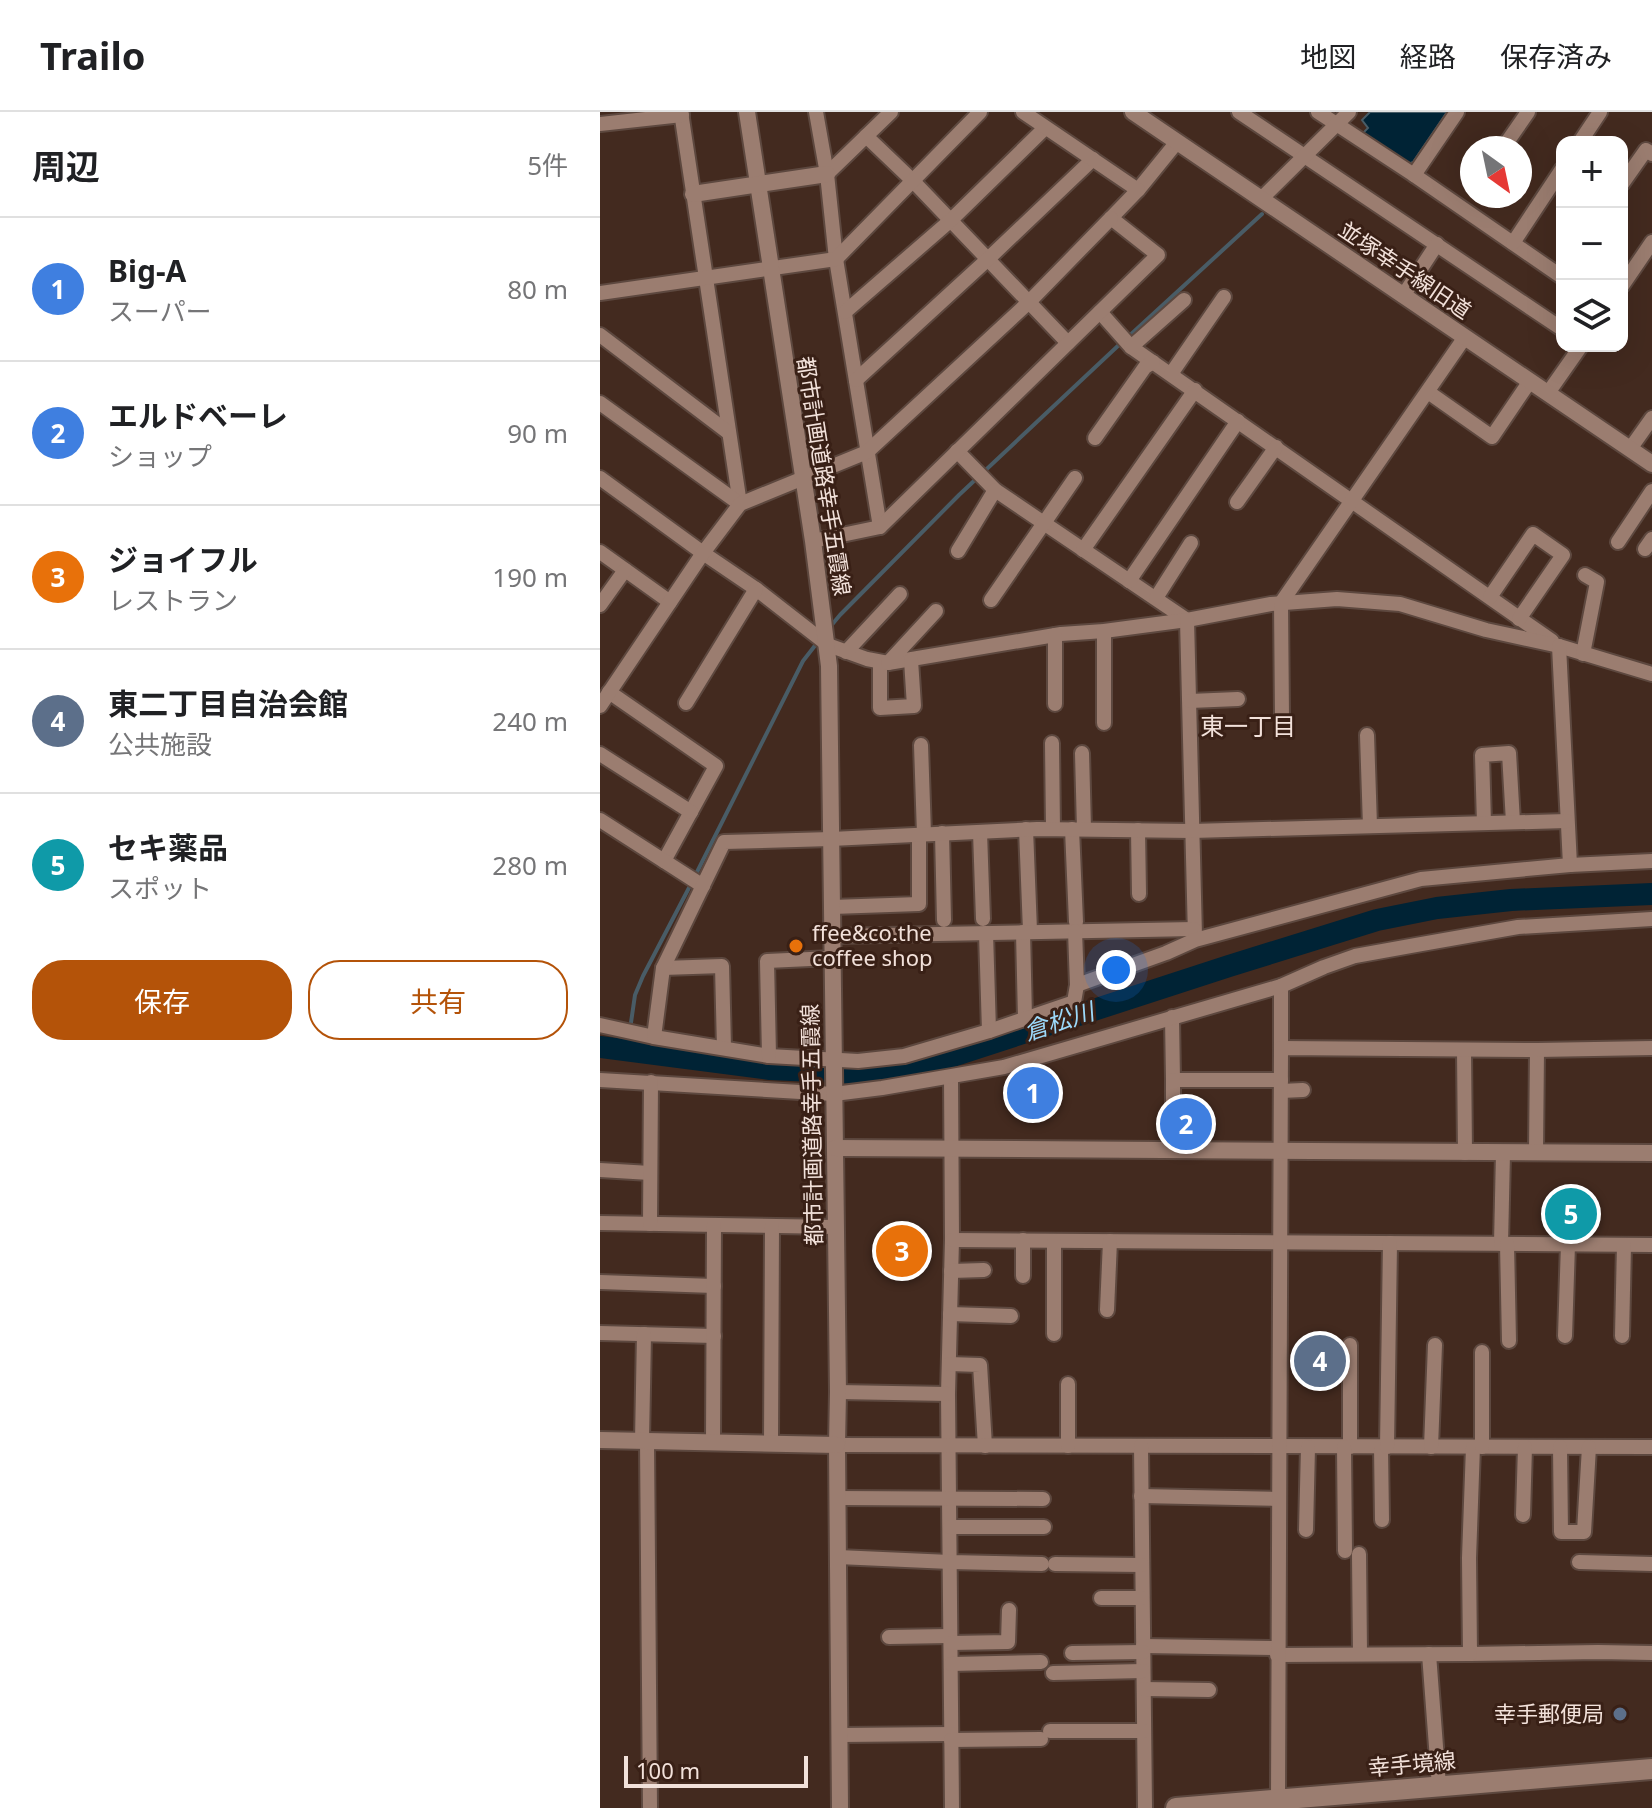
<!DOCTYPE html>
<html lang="ja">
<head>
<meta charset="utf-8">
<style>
	:root { --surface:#fff; --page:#f6f6f6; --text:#202124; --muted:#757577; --line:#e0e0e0; --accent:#b45309 }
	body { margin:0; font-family:"Noto Sans","Noto Sans JP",sans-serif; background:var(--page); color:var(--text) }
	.controls { position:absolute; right:24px; top:24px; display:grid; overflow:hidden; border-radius:16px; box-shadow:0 8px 32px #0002 }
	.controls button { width:72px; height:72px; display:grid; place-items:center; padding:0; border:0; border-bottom:2px solid var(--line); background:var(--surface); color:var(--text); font:40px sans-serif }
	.compass { position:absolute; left:860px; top:24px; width:72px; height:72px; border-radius:50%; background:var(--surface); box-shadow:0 8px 32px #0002; rotate:147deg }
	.scale { position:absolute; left:24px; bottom:20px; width:184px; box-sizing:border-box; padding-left:8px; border:4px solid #f2e1da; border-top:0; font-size:22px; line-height:28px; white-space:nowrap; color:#f2e1da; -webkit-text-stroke:6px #392016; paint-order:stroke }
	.you { position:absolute; left:516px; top:858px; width:28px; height:28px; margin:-20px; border:6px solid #fff; border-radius:50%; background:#1a73e8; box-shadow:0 0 0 12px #1a73e833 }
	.badge { display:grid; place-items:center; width:52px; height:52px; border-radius:50%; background:var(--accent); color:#fff; font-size:26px; font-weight:700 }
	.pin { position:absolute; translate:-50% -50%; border:4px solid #fff; box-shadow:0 2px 8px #0006 }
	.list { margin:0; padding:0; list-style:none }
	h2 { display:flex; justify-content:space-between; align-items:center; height:104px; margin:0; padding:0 32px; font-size:34px }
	h2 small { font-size:26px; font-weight:400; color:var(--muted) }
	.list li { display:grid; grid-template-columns:52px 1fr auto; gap:24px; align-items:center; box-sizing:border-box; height:144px; padding:0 32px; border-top:2px solid var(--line) }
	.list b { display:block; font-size:30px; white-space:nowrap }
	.list p { margin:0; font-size:26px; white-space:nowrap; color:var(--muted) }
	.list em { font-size:26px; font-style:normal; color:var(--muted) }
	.actions { display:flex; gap:16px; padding:24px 32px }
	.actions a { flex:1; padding:18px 0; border:2px solid var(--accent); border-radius:32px; text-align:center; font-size:28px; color:var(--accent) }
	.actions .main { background:var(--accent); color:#fff }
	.icon { flex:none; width:44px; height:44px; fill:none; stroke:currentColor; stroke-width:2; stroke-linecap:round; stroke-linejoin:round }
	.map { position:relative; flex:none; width:1052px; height:1696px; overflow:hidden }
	header { display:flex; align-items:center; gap:48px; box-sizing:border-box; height:112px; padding:0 40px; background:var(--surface); border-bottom:2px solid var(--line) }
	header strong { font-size:38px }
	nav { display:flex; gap:44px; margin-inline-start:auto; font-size:28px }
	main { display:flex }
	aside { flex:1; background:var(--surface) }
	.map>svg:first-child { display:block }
</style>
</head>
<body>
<header>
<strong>Trailo</strong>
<nav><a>地図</a><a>経路</a><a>保存済み</a></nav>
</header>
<main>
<aside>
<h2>周辺<small>5件</small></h2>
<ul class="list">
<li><span class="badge" style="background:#3f7fe0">1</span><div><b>Big-A</b><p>スーパー</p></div><em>80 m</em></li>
<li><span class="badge" style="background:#3f7fe0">2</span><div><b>エルドベーレ</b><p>ショップ</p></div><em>90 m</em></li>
<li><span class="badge" style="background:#e8710a">3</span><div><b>ジョイフル</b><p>レストラン</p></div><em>190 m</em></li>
<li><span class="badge" style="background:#5c6f8a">4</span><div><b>東二丁目自治会館</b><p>公共施設</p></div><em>240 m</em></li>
<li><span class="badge" style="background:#0f9aa8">5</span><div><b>セキ薬品</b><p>スポット</p></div><em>280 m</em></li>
</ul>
<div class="actions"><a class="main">保存</a><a>共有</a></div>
</aside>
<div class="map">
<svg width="1052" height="1696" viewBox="0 0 1052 1696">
	<rect width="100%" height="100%" fill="#432a1f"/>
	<!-- water -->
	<path fill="#002335" stroke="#495c66" stroke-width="2" d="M770,0H847L813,50L806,53L761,23L768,16L762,8Z"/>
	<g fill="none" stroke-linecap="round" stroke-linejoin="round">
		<!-- stream -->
		<g stroke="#495c66" stroke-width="4">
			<path d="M528,225L662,102"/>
			<path d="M230,515L240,503L359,383L521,231"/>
			<path d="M95,764L203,549L217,531"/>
			<path d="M27,938L35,883L43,864L91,772"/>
		</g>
		<!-- river -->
		<path stroke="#002335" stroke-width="22" d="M0,935L170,957L256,961L340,948L629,854L777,808L837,796L911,788L1052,782"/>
		<defs>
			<g id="minor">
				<path d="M81,0L140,392"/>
				<path d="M216,0L227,62L236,147L280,415"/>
				<path d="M639,0L962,217"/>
				<path d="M718,0L814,63L962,165"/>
				<path d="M0,12L82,3"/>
				<path d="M266,24L312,68L468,231"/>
				<path d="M980,30L1000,0"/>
				<path d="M903,36L928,0"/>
				<path d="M227,62L291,0"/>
				<path d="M814,63L857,0"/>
				<path d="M1022,72L1046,38L1052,42"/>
				<path d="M538,78L577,30"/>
				<path d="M661,87L749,0"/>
				<path d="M913,131L962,57"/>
				<path d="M1022,174L1052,130"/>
				<path d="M0,181L236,147L380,0"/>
				<path d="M803,184L837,132"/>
				<path d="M245,200L351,108L445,16"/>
				<path d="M500,200L531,235L952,529"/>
				<path d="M0,223L129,321"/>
				<path d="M531,235L584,188"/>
				<path d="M571,262L624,185"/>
				<path d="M256,268L388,147L493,47"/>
				<path d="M828,280L892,325L930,269"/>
				<path d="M948,281L981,234"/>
				<path d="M0,291L140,392"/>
				<path d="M495,326L545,255L553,250"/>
				<path d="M1030,337L1052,306"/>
				<path d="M357,339L395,378L587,508"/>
				<path d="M0,366L103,441L156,477L228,533L267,547L288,551L461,522L504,519L587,508L671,492L737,487L800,492L886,518L959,534L1052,562"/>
				<path d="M637,390L676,335"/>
				<path d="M213,429L280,415L558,143L511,106L538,78L423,0"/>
				<path d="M1018,430L1052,379"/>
				<path d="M1045,437L1052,427"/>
				<path d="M483,438L595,278"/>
				<path d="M358,439L395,378"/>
				<path d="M0,440L70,490"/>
				<path d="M529,469L638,309"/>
				<path d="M890,485L933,422L963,443L919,507"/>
				<path d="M556,486L591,431"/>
				<path d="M391,488L475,366"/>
				<path d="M0,493L25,458"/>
				<path d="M587,508L595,824"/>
				<path d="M455,523V592"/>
				<path d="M959,534L970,753"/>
				<path d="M246,540L300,482"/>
				<path d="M983,542L997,470L985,463"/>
				<path d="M280,550V596L314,594L311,548"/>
				<path d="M288,551L336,499"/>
				<path d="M9,580L116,654L64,749"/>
				<path d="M590,589L638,587"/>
				<path d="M86,591L156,477"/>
				<path d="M0,594L103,441L140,392L267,340L429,190L511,106"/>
				<path d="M682,605L681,491L865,225"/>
				<path d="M504,611V519"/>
				<path d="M767,623L770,714"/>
				<path d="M452,631L453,717"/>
				<path d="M321,633L324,722"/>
				<path d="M482,641L484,717"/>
				<path d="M0,642L91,700"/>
				<path d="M0,708L103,774"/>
				<path d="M884,711L882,643L909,641L913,710"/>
				<path d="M426,717L430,819"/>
				<path d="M472,717L476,810"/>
				<path d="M538,718L539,782"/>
				<path d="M380,720L383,807"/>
				<path d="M342,721L344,808"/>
				<path d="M232,795L319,792V723"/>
				<path d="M423,820L425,906"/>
				<path d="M386,821L389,919"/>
				<path d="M232,824L594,817"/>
				<path d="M63,856L122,854L124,936"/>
				<path d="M477,873L566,841L595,828L821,767L970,753L1052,749"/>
				<path d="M681,874V936"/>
				<path d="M572,905L573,968H681"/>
				<path d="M0,913L54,925L169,944L258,949L304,944L389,919L474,890L477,873L475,819"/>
				<path d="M54,925L63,856L124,730L231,727L437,717L592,719L967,709"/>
				<path d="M864,938L865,1041"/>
				<path d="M169,944L167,849L232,846"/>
				<path d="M351,965L352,1128L348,1282L352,1696"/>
				<path d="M0,968L234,982L282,976L404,955L681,874L724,855L755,844L816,833L918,815L1052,807"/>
				<path d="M681,979L703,978"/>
				<path d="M573,1038V968"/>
				<path d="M936,1040L937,938"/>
				<path d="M0,1058L50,1061"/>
				<path d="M0,1111L236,1115"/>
				<path d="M50,1112L51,970"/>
				<path d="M352,1128L1052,1133"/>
				<path d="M901,1132L903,1041"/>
				<path d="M907,1132L909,1229"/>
				<path d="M351,1159L384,1158"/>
				<path d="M423,1164V1128"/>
				<path d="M0,1170L114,1174"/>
				<path d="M507,1198L510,1129"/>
				<path d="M350,1202L411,1204"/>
				<path d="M0,1221L114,1224"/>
				<path d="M454,1222V1129"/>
				<path d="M965,1224L968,1132"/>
				<path d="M1022,1224L1024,1133"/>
				<path d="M750,1233V1335"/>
				<path d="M349,1252L380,1253L385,1334"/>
				<path d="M238,1280L348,1282"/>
				<path d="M42,1329L44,1222"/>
				<path d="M47,1329L50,1696"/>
				<path d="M113,1330L114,1113"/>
				<path d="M171,1331L172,1114"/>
				<path d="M237,1333L1052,1335"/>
				<path d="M468,1334V1272"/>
				<path d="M541,1334L545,1696"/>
				<path d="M744,1335L745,1439"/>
				<path d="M781,1335L782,1408"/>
				<path d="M787,1335L790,1131"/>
				<path d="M831,1335L835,1233"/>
				<path d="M873,1335L869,1446L870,1542L998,1540L1052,1541"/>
				<path d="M882,1335V1240"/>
				<path d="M960,1335L961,1420H984L989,1335"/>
				<path d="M541,1384L678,1387"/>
				<path d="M237,1386L443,1387"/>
				<path d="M923,1403L925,1335"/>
				<path d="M350,1415H444"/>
				<path d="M706,1418L708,1335"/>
				<path d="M759,1442L760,1542"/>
				<path d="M238,1445L350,1450L442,1452"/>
				<path d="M979,1450L1052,1452"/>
				<path d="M455,1452L542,1453"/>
				<path d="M501,1486H542"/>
				<path d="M289,1525L350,1524"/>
				<path d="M351,1531L408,1530L409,1498"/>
				<path d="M543,1534L677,1536"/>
				<path d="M472,1541L543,1540"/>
				<path d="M829,1542L839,1674"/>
				<path d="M677,1543L870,1542"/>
				<path d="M351,1552L441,1550"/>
				<path d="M453,1561L543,1559"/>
				<path d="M544,1577L609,1578"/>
				<path d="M450,1619H544"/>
				<path d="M240,1623L351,1622"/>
				<path d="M351,1628L441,1627"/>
				<path d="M680,1696L678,1687L681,936L937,938L1052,936"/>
			</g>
			<g id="tertiary">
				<path d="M147,0L213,429L229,554L238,1280L237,1333L240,1696"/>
				<path d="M533,0L1052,352"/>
				<path d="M93,82L227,62"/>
				<path d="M235,1036L1052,1041"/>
				<path d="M0,1328L237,1333"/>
			</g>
			<path id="secondary" d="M576,1696L1052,1657"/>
		</defs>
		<!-- minor casing -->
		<use href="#minor" stroke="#5d483f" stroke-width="18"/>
		<!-- tertiary casing -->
		<use href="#tertiary" stroke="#5d483f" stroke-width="20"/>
		<!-- secondary casing -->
		<use href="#secondary" stroke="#5d483f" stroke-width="24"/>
		<!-- minor -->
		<use href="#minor" stroke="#9b7d70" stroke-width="14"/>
		<!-- tertiary -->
		<use href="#tertiary" stroke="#9b7d70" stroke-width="16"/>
		<!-- secondary -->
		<use href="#secondary" stroke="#9b7d70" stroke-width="20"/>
	</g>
	<!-- markers -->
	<circle fill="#e8710a" stroke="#392016" stroke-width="3" cx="196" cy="834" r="8"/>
	<circle fill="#5c6f8a" stroke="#392016" stroke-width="3" cx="1020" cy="1602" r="8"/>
	<g text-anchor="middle" stroke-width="6" stroke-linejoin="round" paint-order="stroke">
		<!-- street labels -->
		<g font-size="22" fill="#f2e1da" stroke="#392016">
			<text transform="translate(805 158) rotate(34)" y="8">並塚幸手線旧道</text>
			<text transform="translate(224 364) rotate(81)" y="8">都市計画道路幸手五霞線</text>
			<text transform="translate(212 1013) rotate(-91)" y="8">都市計画道路幸手五霞線</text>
			<text transform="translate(812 1652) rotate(-5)" y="8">幸手境線</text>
		</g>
		<!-- poi labels -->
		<g font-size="22" fill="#f2e1da" stroke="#392016" text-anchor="start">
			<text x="212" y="829">ffee&amp;co.the<tspan x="212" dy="25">coffee shop</tspan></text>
			<text x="1004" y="1610" text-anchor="end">幸手郵便局</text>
		</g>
		<!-- neighbourhood labels -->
		<g font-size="24" fill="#f2e1da" stroke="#392016">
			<text x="648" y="623">東一丁目</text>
		</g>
		<!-- water labels -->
		<g font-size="24" font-style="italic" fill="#9cd9fa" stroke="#392016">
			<text transform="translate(459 910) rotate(-18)" y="8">倉松川</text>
		</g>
	</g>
</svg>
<div class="controls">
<button>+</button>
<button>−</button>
<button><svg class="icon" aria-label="layers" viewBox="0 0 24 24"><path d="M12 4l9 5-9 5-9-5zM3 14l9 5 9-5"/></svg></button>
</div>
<svg class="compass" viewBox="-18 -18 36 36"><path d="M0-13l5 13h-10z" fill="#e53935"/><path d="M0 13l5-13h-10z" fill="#757577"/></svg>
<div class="scale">100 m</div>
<div class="you"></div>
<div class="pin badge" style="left:433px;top:981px;background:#3f7fe0">1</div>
<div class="pin badge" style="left:586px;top:1012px;background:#3f7fe0">2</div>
<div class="pin badge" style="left:302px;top:1139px;background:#e8710a">3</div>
<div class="pin badge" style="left:720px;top:1249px;background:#5c6f8a">4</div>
<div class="pin badge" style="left:971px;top:1102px;background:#0f9aa8">5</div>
</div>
</main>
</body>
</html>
